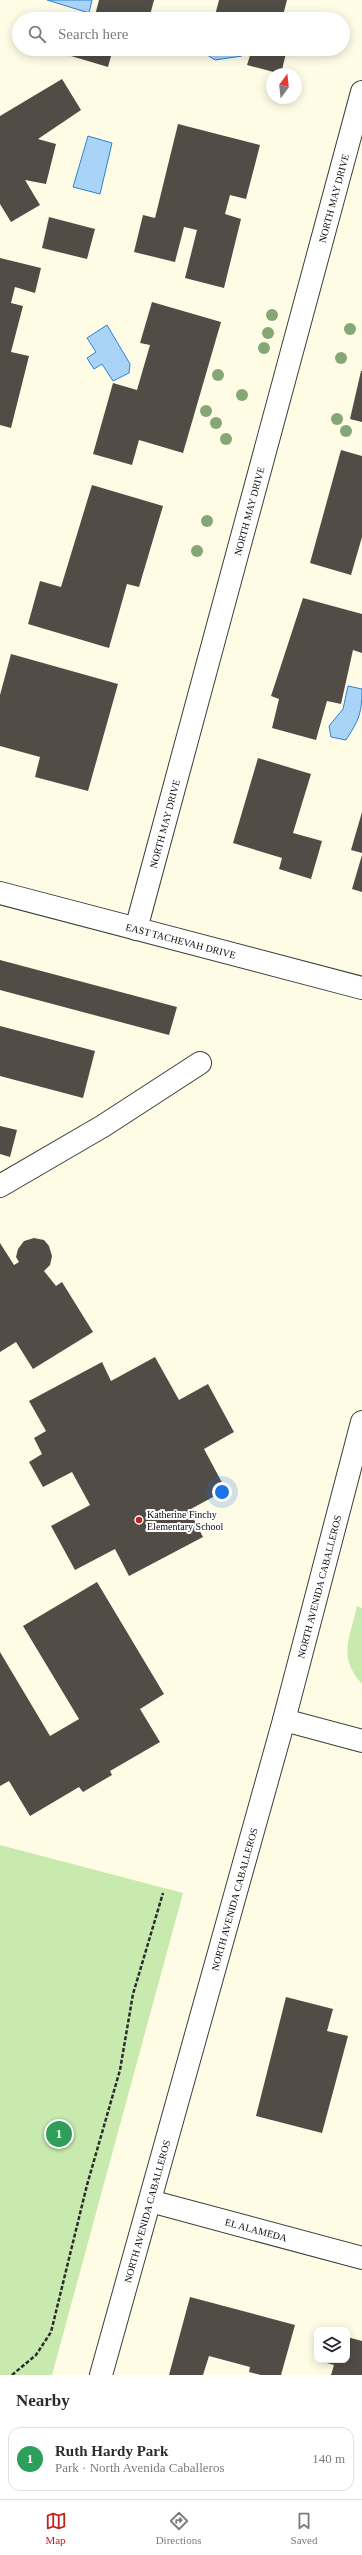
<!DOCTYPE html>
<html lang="en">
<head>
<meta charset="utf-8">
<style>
	:root { --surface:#fff; --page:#f2f2f3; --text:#2b2b33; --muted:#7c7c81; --line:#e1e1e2; --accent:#bd241e }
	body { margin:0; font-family:Georgia,serif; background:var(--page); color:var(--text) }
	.controls { position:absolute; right:12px; bottom:12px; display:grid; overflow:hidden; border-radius:8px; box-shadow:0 2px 10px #0003 }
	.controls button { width:36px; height:36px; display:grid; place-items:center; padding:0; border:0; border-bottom:1px solid var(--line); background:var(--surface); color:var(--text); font:20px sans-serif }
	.compass { position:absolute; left:266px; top:68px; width:36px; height:36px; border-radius:50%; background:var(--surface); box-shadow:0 2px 10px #0003; rotate:15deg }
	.you { position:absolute; left:222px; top:1492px; width:14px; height:14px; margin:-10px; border:3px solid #fff; border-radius:50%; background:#1a73e8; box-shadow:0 0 0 6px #1a73e833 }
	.badge { display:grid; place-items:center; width:26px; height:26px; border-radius:50%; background:var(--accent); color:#fff; font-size:13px; font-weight:700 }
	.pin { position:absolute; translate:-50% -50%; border:2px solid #fff; box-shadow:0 1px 4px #0006 }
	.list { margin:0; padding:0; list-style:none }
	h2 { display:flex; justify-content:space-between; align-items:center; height:52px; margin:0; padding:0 16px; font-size:17px }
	h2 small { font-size:13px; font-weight:400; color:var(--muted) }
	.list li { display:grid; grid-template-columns:26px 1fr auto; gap:12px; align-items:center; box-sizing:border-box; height:64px; margin:0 8px 8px; padding:0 8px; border:1px solid var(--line); border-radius:12px }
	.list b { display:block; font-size:15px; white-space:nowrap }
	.list p { margin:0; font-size:13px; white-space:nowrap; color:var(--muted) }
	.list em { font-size:13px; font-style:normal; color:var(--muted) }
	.icon { flex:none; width:22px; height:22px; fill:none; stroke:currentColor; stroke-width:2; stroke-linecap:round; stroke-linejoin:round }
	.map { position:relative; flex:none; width:362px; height:2375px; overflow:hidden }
	.search { position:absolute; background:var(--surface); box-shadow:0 2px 10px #0003; left:12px; right:12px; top:12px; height:44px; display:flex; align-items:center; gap:10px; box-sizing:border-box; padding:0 14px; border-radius:22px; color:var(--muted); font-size:15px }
	.sheet { height:124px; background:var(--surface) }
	nav { display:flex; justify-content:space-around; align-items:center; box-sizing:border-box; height:56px; border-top:1px solid var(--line); background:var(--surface); font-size:11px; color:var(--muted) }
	nav a { display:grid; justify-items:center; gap:2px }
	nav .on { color:var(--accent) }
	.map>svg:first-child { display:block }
</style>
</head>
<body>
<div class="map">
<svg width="362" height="2375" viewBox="0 0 362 2375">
	<rect width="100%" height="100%" fill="#fffce6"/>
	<!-- green -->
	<g fill="#c9eaaf">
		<path d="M357,1606L362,1608V1684C337,1656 350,1639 357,1606Z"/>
		<path d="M0,1845L183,1893L52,2375H0Z"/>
	</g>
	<!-- water -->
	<g fill="#a9d4f8" stroke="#2d82d2">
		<path d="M47,0H92L89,13Z"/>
		<path d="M198,49H244L242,56L215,60Z"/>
		<path d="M88,136L112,143L100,194L73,187Z"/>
		<path d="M107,325L130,364L129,373L113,381L102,364L94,369L87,358L96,352L87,338Z"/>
		<path d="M348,686L362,689C362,713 359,720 346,740L331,737L329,726L343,709Z"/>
	</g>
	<!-- building -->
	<g fill="#524c46">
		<path d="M99,0H154L149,19H94Z"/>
		<path d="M219,0H287L282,19H214Z"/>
		<path d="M73,49H113L108,67L71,56Z"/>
		<path d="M252,49H287L281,74L247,65Z"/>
		<path d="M62,79L81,110L38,139L56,144L46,184L25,180L40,205L11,222L0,204V116Z"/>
		<path d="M178,124L260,145L246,199L230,195L225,214L241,219L224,288L185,278L197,230L184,227L175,262L134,252L143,215L155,218Z"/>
		<path d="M49,217L95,229L87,259L42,248Z"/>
		<path d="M0,258L41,268L35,293L15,287L11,303L23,306L11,352L29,356L11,428L0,425Z"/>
		<path d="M152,302L221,322L183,453L139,440L132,465L93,454L113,383L137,390L150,345L140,343Z"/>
		<path d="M361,371H362V422L350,419Z"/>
		<path d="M341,450L362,456V537L351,575L310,563Z"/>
		<path d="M92,485L163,506L139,587L127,584L109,648L28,624L40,581L61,587Z"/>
		<path d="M303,598L362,614V653L353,650L341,704L327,701L316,740L272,728L279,699L271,696Z"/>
		<path d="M11,654L118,684L88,791L35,777L40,757L0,746V695Z"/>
		<path d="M258,758L311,774L293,833L322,841L311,879L279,869L282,858L233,843Z"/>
		<path d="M362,812V853L351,850Z"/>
		<path d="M362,855V892L352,889Z"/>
		<path d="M0,960L177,1007L169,1035L0,990Z"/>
		<path d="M0,1026L95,1051L83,1098L0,1076Z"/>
		<path d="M0,1126L17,1130L10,1157L0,1154Z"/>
		<path d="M34,1238L44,1240L49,1246L52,1256L50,1265L44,1271L56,1286L62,1282L93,1332L33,1369L16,1342L0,1352V1243L14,1265L19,1262L16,1257L18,1249L24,1241Z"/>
		<path d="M155,1357L179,1400L208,1384L234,1432L204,1449L226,1490L189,1510L203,1537L129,1576L115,1549L75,1570L51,1526L90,1505L72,1472L43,1487L29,1462L42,1454L34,1438L46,1431L29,1401L102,1362L111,1381Z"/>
		<path d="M97,1582L164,1694L140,1709L160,1742L110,1771L112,1775L83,1792L79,1787L30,1816L9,1781L0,1786V1652L50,1736L79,1719L23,1626Z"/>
		<path d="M286,1997L333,2009L327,2031L348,2036L322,2133L256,2116Z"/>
		<path d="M190,2297L295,2325L281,2375H261L249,2372L250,2367L209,2356L203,2375H169Z"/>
		<path d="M347,2337L362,2341V2375H331L334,2365L316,2360H347Z"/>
	</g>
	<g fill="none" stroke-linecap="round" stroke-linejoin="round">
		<defs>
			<g id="minor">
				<path id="s1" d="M0,893L362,988"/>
				<path id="s2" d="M136,929L362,92"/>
				<path d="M0,1186L103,1126L200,1063"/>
				<path d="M284,1720L362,1741"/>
				<path id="s3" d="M150,2201L362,2258"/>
				<path id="s4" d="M101,2375L284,1720L362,1422"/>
			</g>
		</defs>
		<!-- minor casing -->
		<use href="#minor" stroke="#3d3d3d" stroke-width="24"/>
		<!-- path -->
		<path stroke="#2c2c2c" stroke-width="2.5" stroke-dasharray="4 2" stroke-linecap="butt" d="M12,2375L36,2355L51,2332L87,2185L120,2070L133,1994L163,1893"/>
		<!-- minor -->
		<use href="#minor" stroke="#fff" stroke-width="22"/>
	</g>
	<!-- trees -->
	<g fill="#85a775">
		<circle cx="272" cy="315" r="6"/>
		<circle cx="350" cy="329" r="6"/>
		<circle cx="268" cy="333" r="6"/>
		<circle cx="264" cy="348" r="6"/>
		<circle cx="341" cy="358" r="6"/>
		<circle cx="218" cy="375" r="6"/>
		<circle cx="242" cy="395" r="6"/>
		<circle cx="206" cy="411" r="6"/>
		<circle cx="337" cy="419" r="6"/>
		<circle cx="216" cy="423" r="6"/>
		<circle cx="346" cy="431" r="6"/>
		<circle cx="226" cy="439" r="6"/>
		<circle cx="207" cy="521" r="6"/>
		<circle cx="197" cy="551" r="6"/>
	</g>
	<!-- markers -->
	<circle fill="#bd241e" stroke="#fff" stroke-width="1.5" cx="139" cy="1520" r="4"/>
	<g text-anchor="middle" stroke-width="4" stroke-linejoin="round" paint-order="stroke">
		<!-- street labels -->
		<g font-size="10" fill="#0a0a0a" stroke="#fff">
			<text dy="4" stroke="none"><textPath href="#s2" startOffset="757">NORTH MAY DRIVE</textPath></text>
			<text dy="4" stroke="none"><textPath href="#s2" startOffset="433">NORTH MAY DRIVE</textPath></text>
			<text dy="4" stroke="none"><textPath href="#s2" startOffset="109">NORTH MAY DRIVE</textPath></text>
			<text dy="4" stroke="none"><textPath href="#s1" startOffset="187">EAST TACHEVAH DRIVE</textPath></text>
			<text dy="4" stroke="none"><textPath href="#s4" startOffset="818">NORTH AVENIDA CABALLEROS</textPath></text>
			<text dy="4" stroke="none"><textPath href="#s4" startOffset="494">NORTH AVENIDA CABALLEROS</textPath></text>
			<text dy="4" stroke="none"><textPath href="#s4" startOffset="170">NORTH AVENIDA CABALLEROS</textPath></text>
			<text dy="4" stroke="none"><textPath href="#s3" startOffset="110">EL ALAMEDA</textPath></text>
		</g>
		<!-- poi labels -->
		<g font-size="10" fill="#0a0a0a" stroke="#fff" text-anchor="start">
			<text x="147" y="1518">Katherine Finchy<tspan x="147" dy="12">Elementary School</tspan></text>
		</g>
	</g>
</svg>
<div class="controls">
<button><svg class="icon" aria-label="layers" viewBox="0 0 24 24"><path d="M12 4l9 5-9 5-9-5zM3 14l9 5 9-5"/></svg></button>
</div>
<svg class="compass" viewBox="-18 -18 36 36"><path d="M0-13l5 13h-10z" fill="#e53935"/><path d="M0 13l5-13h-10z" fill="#7c7c81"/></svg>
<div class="you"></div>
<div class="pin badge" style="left:59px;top:2134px;background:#2e9e5b">1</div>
<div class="search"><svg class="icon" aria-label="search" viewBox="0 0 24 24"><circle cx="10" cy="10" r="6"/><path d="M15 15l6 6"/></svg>Search here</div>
</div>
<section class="sheet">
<h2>Nearby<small></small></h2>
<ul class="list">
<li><span class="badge" style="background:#2e9e5b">1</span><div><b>Ruth Hardy Park</b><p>Park · North Avenida Caballeros</p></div><em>140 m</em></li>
</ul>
</section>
<nav>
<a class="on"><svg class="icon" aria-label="map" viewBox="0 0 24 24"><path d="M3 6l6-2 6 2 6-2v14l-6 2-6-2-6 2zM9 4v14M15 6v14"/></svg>Map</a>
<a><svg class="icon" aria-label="directions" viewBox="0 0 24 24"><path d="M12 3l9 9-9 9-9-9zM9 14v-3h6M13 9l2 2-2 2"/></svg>Directions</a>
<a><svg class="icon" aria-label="saved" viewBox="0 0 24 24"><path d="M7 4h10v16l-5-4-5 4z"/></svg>Saved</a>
</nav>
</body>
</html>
